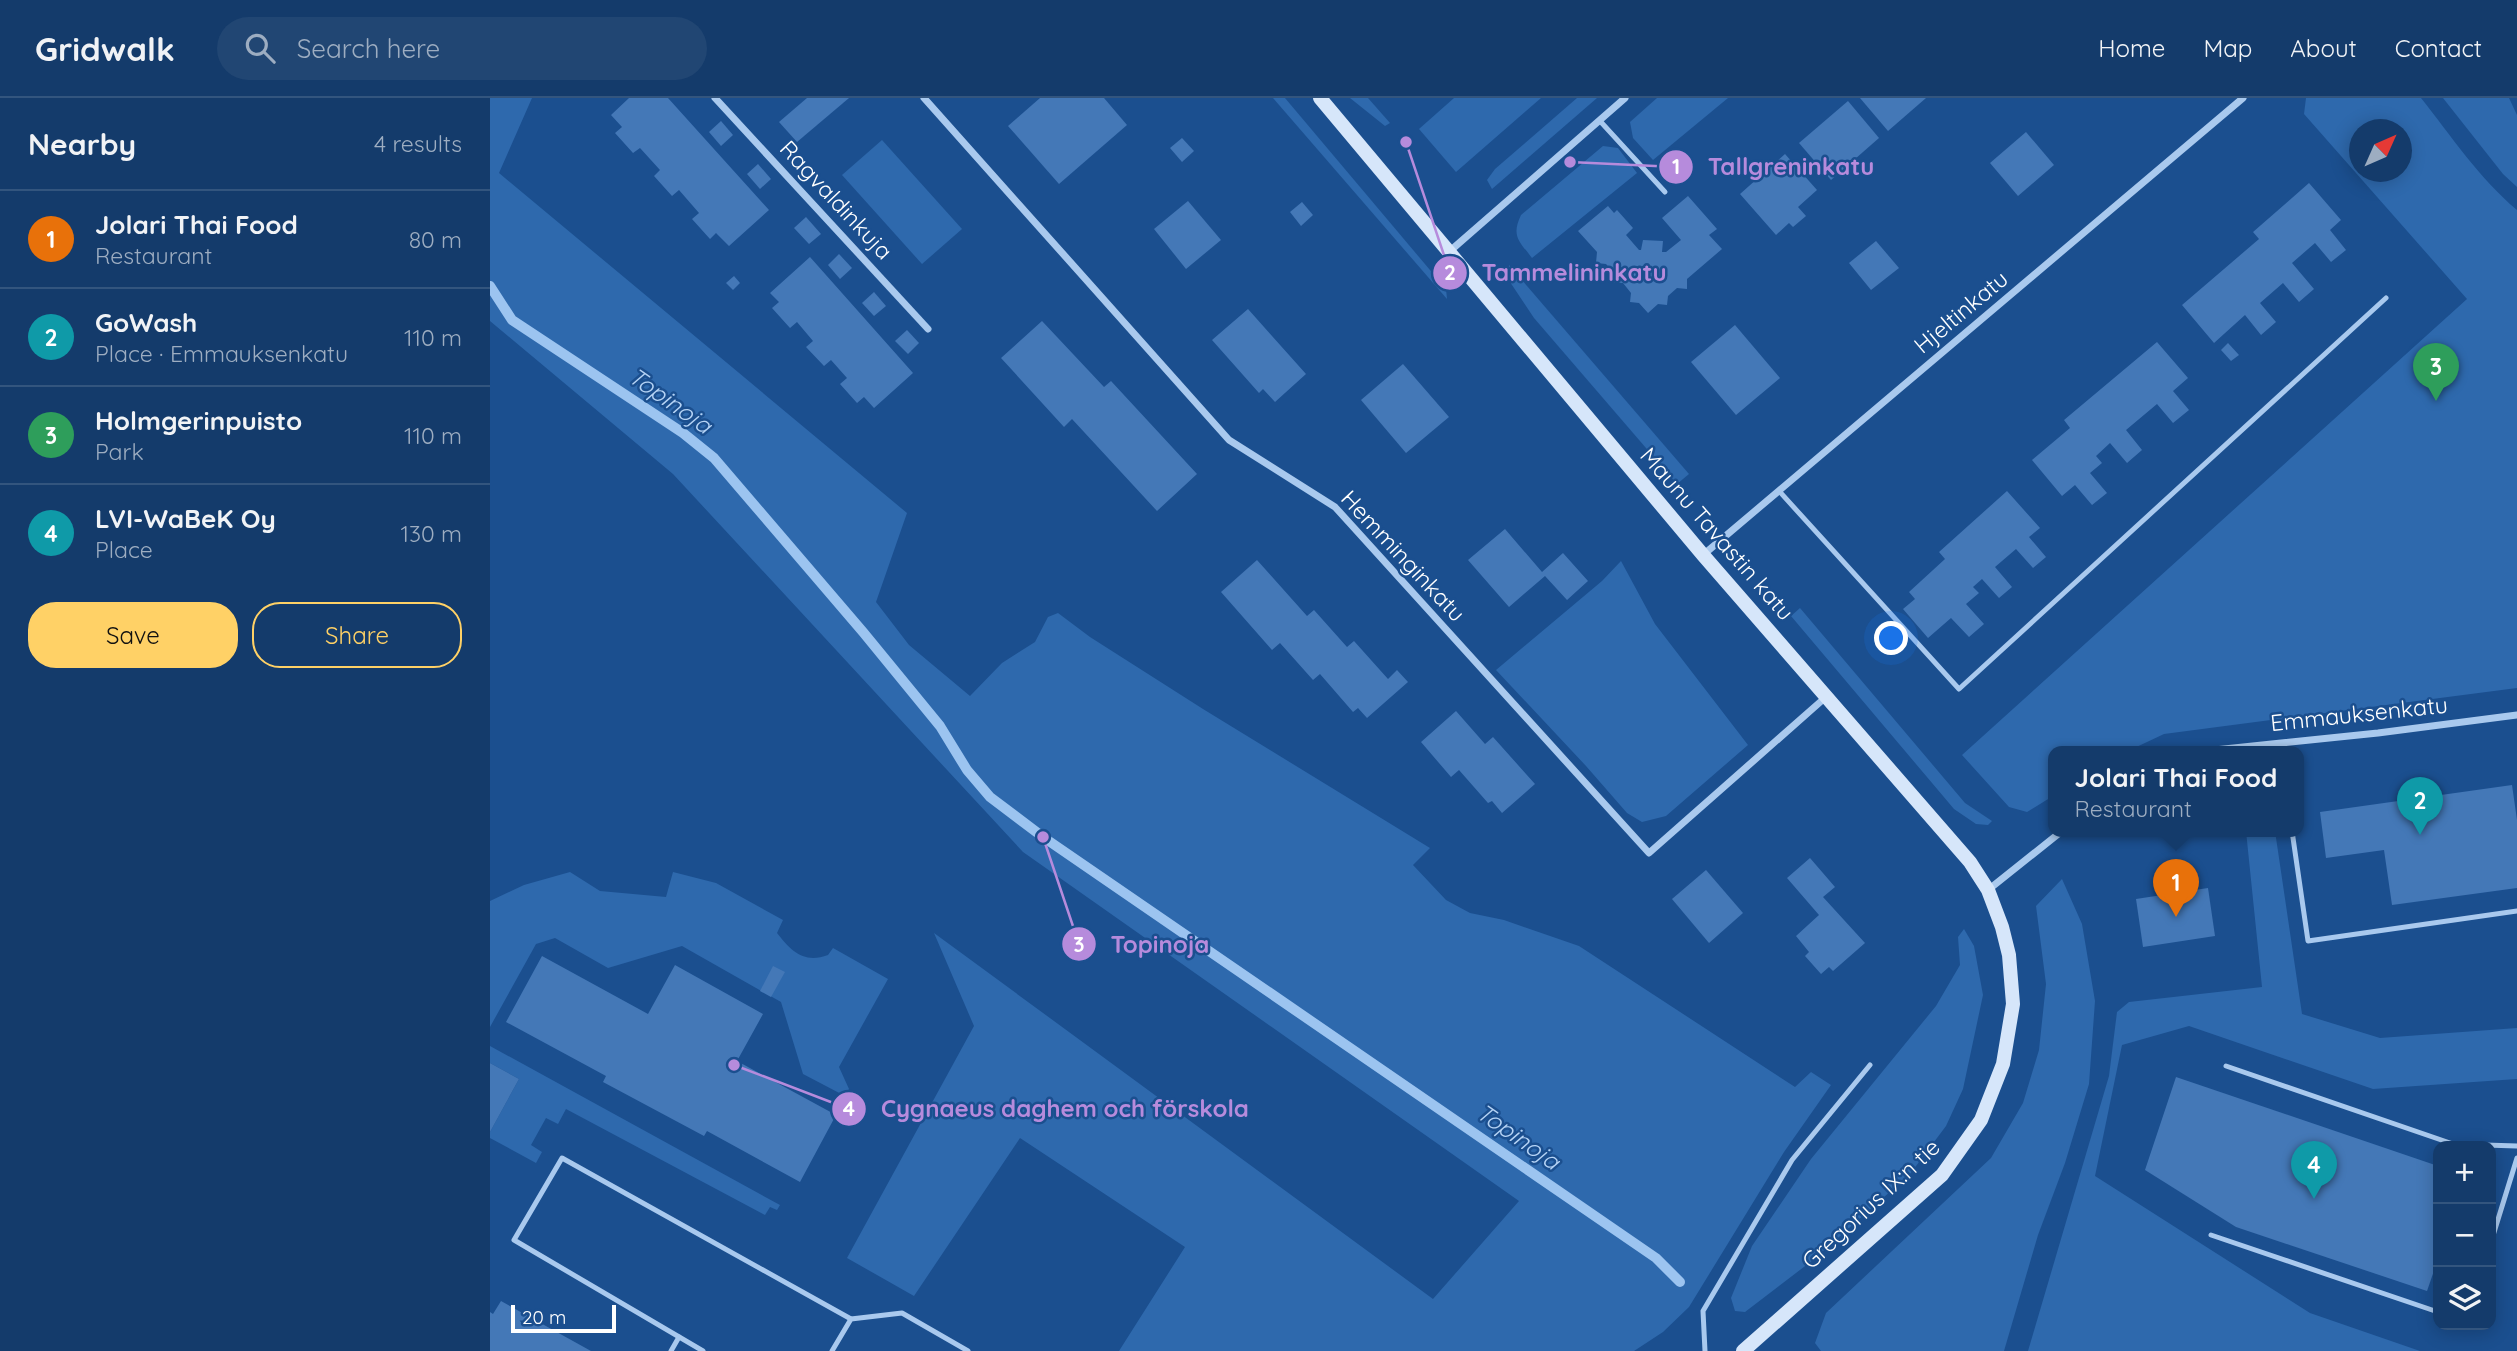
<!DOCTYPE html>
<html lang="en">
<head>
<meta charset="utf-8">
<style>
	:root { --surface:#143b6b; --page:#214673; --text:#f1f3f6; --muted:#9dadc1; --line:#33557e; --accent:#ffd166 }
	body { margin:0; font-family:Quicksand,sans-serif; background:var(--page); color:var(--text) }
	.controls { position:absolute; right:21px; bottom:21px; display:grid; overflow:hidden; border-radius:14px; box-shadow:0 4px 18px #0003 }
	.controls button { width:63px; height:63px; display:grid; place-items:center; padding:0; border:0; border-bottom:2px solid var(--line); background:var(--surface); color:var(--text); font:35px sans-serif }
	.compass { position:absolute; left:1859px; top:21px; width:63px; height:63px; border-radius:50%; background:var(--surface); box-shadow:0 4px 18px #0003; rotate:45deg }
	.scale { position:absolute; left:21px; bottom:18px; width:105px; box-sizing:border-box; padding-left:7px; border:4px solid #fff; border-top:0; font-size:19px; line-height:24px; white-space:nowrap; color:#fff; -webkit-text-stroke:5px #1b4f8f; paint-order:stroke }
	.you { position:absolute; left:1402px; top:541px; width:24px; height:24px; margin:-18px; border:5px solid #fff; border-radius:50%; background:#1a73e8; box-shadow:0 0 0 10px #1a73e833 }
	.badge { display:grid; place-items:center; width:46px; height:46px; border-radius:50%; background:var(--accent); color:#fff; font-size:23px; font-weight:700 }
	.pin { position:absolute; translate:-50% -58px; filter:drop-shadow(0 2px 4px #0008) }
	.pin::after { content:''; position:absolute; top:37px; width:24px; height:21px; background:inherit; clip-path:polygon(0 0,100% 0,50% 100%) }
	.popup { position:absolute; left:1558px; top:648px; width:256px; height:91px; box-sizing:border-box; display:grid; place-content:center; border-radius:14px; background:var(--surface); filter:drop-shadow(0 2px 5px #0005); font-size:23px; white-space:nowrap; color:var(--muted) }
	.popup b { font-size:26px; color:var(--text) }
	.popup::after { content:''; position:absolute; left:50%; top:100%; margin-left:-14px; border:14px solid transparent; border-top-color:var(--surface) }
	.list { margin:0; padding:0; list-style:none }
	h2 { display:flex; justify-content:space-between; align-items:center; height:91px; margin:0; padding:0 28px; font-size:30px }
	h2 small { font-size:23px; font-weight:400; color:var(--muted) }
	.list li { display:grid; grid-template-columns:46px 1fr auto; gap:21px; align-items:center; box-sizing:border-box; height:98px; padding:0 28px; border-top:2px solid var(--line) }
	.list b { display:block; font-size:26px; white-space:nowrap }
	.list p { margin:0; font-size:23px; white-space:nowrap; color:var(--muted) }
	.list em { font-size:23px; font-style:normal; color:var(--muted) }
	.actions { display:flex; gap:14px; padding:21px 28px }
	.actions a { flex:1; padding:16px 0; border:2px solid var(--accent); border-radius:28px; text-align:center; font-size:24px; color:var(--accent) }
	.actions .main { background:var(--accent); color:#111 }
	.icon { flex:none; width:38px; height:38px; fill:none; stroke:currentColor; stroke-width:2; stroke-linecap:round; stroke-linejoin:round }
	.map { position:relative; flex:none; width:2027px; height:1253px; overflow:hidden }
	header { display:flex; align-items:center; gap:42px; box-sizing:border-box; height:98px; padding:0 35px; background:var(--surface); border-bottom:2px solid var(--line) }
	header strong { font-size:33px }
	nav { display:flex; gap:38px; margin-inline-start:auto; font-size:24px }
	.search { width:490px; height:63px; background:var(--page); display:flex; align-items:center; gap:18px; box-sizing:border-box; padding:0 24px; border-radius:38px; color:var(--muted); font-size:26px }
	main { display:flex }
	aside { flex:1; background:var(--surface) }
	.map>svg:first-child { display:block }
</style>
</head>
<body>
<header>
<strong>Gridwalk</strong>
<div class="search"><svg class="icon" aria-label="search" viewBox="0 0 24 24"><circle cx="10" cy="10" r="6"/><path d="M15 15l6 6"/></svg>Search here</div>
<nav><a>Home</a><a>Map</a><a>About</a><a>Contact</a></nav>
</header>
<main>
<aside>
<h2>Nearby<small>4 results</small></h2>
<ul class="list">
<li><span class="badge" style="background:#e8710a">1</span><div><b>Jolari Thai Food</b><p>Restaurant</p></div><em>80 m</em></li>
<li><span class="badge" style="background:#0f9aa8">2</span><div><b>GoWash</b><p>Place · Emmauksenkatu</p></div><em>110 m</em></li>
<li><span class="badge" style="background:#2e9e5b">3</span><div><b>Holmgerinpuisto</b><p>Park</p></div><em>110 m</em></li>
<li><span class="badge" style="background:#0f9aa8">4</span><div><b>LVI-WaBeK Oy</b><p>Place</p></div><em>130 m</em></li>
</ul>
<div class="actions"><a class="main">Save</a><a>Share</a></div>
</aside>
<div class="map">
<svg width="2027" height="1253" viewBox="0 0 2027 1253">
	<rect width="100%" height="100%" fill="#1b4f8f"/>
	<!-- green -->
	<g fill="#2e69ad" fill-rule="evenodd">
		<path d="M0,0H42L9,75L417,415L386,504L419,547L480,598L512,565L545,544L558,519L568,515L600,539L713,611L940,750L923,767L956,802L980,815L1014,822L1089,848L1305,989L1321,974L1341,987L1294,1054L1199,1209L1173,1234L1144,1253H629L695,1149L530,1040L424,1198L357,1160L484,928L444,835L943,1201L1029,1103L533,754L183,376L0,223Z"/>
		<path d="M783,0H795L956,191L957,201Z"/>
		<path d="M860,0H878L900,25L895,28Z"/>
		<path d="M964,0H1051L966,74L929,31Z"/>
		<path d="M1087,0H1107L1002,91L997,82L1005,71Z"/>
		<path d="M1167,0H1238L1163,62L1143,40L1140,24Z"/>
		<path d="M1816,0H1931C1962,39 1989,80 2027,112V590L1674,636L1638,653H1564L1563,698L1537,714L1519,709L1472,657L1977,201L1814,16ZM1870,32H1912V74H1870Z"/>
		<path d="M1953,0H2019L2027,17V89L2013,76Z"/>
		<path d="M392,42L472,131L432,166L352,77Z"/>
		<path d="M1113,48L1128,50L1147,75L1042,160C1029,143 1021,138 1031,117Z"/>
		<path d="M1019,167L1199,376L1187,386L1044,220L1018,181Z"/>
		<path d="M1131,463L1165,526L1258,647L1176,718L1152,724L1137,715L1096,668L1006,572L1112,483Z"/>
		<path d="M1310,510L1475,705L1502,723L1498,727L1486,726L1464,711L1301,518Z"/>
		<path d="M1756,733H1785L1812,916L1890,940L2027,930V981L1883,991L1699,928L1632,947L1605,1078L1820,1215L1930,1253H1538L1619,978L1627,914L1639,904L1772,889Z"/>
		<path d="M80,774L110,793L176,799L183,774L226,785L293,822L287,835C301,853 314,866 338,857L343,850L398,881L349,969L359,991L355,998L313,976L291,904L192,848L118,870L65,840L46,846L0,929V803L34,787Z"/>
		<path d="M1572,781L1592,826L1605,903L1599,986L1575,1065L1548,1137L1514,1253H1331L1325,1245L1336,1215L1501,1060L1533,1005L1549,952L1556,886L1546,808Z"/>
		<path d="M1474,831L1484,848L1493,897L1473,991L1456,1028L1420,1076L1323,1162L1255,1214L1245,1213L1241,1200L1262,1148L1321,1061L1446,908L1470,867L1468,839Z"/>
		<path d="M0,948L290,1107L287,1112L280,1109L275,1117L76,1011L68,1026L56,1020L41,1047L52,1054L46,1065L0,1040V1034L29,981L0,965Z"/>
	</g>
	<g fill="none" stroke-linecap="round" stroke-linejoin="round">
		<!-- stream -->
		<path stroke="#9cc4f0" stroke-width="10" d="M0,188L22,222L193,335L224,360L373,534L450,628L477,672L500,699L553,739L1166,1160L1190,1184"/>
	</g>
	<!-- building -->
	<g fill="#4478b7">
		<path d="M139,0H178L279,112L239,148L226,135L220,141L202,121L209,115L189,92L182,98L164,78L170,72L150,50L143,55L125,35L132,29L121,17Z"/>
		<path d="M317,0H359L307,44L289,24Z"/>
		<path d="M550,0H614L637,27L569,86L518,28Z"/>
		<path d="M1370,0H1436L1398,33Z"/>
		<path d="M1358,3L1389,40L1341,82L1309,45Z"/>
		<path d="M231,23L243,37L231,48L219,34Z"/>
		<path d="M1536,34L1564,67L1528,98L1500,65Z"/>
		<path d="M692,40L704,53L692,64L680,50Z"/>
		<path d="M1295,56L1327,92L1308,109L1316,118L1303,129L1299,125L1286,137L1250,96Z"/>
		<path d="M268,66L281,81L270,91L257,76Z"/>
		<path d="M1819,85L1851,122L1840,132L1856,152L1841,164L1825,145L1802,165L1824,191L1809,204L1793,185L1770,205L1786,224L1771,237L1755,217L1724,245L1692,207L1769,141L1763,134Z"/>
		<path d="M1198,98L1227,131L1219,137L1232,151L1197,181V191L1187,190L1178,198L1177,207L1168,206L1158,215L1149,205L1140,204L1141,195L1133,185L1123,184V174L1116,166L1106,165L1107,154L1088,133L1118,108L1124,115L1127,112L1143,130L1136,137L1149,152H1151L1153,142L1173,143L1172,154H1176L1191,142L1172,120Z"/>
		<path d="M698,103L731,142L696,171L664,131Z"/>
		<path d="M812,104L823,117L811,128L800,114Z"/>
		<path d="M316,119L331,136L319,146L304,130Z"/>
		<path d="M1386,143L1409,170L1381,192L1359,165Z"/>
		<path d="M349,156L362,170L350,181L338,167Z"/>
		<path d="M320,159L423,275L384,310L374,299L367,305L350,286L357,280L341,262L334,268L316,249L323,243L307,224L300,230L282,210L289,204L280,195Z"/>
		<path d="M244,178L250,185L243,192L236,185Z"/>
		<path d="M384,194L396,208L384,218L372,205Z"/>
		<path d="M758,211L816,276L785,304L773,291L769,295L722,242Z"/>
		<path d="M552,223L614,289L621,283L707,376L667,413L582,321L574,329L511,260Z"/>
		<path d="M1245,227L1290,280L1246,317L1201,264Z"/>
		<path d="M417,232L429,245L418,256L405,243Z"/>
		<path d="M1667,244L1698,280L1683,293L1699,312L1683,325L1667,306L1636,332L1652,352L1637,365L1620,345L1606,358L1612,365L1600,375L1617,395L1602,407L1585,387L1572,398L1542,362L1580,330L1574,322Z"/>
		<path d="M1738,245L1749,257L1741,263L1731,252Z"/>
		<path d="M913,266L959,319L916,355L871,302Z"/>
		<path d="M1517,393L1550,430L1539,439L1556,459L1543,470L1526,451L1505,469L1522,489L1509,500L1492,481L1483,489L1489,495L1476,506L1494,526L1479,539L1461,520L1438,540L1413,511L1425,501L1419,494L1455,461L1449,454Z"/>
		<path d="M1015,431L1052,474L1073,455L1098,483L1077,502L1055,478L1019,509L978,462Z"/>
		<path d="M767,462L817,518L824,512L857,549L864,543L898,581L907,572L918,584L877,620L868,610L863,614L830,576L823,582L790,545L782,552L731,494Z"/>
		<path d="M966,613L995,646L1003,639L1045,686L1012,715L1002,703L998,705L969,672L961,679L931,644Z"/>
		<path d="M2022,687L2027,722V790L1902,807L1894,752L1836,760L1830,714Z"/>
		<path d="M1320,760L1345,789L1333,799L1375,845L1343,873L1339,869L1331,876L1315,858L1319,854L1306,838L1329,817L1297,780Z"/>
		<path d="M1216,772L1253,815L1219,845L1182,801Z"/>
		<path d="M1718,790L1725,838L1653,849L1646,801Z"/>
		<path d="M52,858L158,916L185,867L273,916L247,963L346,1017L310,1084L217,1033L214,1038L113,984L116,978L16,924Z"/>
		<path d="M283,868L295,874L281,899L270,893Z"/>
		<path d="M0,965L29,981L0,1034Z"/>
		<path d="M1686,979L1948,1068V1161L1937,1193L1746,1129L1655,1072Z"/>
		<path d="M11,1203L101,1253H0V1214L3,1216Z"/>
	</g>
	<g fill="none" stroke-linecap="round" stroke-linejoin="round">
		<!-- lane -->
		<g stroke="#a9c9ee" stroke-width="5">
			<path d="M1110,23L1175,94"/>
			<path d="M1289,393L1469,591L1896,200"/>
			<path d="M1802,733L1818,843L2027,813"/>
			<path d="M1736,968L1963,1046L2027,1048"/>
			<path d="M1721,1137L1948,1214"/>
			<path d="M2001,1144L2027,1060"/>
			<path d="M181,1253L189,1239"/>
			<path d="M213,1253L24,1142L72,1060L361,1221"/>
			<path d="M342,1253L361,1221L412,1215L478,1253"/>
			<path d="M1215,1253L1213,1213L1302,1062L1380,967"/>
		</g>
		<!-- street -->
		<g stroke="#a9c9ee" stroke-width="7">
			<path d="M225,0L438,231"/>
			<path d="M434,0L739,342L845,409L1159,755L1337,598"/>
			<path d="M960,153L1135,0"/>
			<path d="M1213,457L1753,0"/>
			<path d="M1715,653L1888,635L2027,617"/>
			<path d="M1498,792L1572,733"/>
		</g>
		<!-- secondary -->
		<path stroke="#d6e6fa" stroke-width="14" d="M830,0L1213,457L1480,764L1498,792L1512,829L1519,857L1523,906L1513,966L1491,1022L1452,1077L1253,1253"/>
	</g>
	<g text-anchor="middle" stroke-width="5" stroke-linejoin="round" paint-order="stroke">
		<!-- street labels -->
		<g font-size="23" fill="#fff" stroke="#1b4f8f">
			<text transform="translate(346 102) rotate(47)" y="8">Ragvaldinkuja</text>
			<text transform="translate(1471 214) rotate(-40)" y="8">Hjeltinkatu</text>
			<text transform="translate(1227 436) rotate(49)" y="8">Maunu Tavastin katu</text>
			<text transform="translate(913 458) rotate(47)" y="8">Hemminginkatu</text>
			<text transform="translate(1869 616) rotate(-6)" y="8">Emmauksenkatu</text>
			<text transform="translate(1381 1106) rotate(-43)" y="8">Gregorius IX:n tie</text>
		</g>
		<!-- water labels -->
		<g font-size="24" font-style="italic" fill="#b5d3f5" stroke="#1b4f8f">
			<text transform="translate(180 303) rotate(35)" y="8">Topinoja</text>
			<text transform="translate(1028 1039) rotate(35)" y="8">Topinoja</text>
		</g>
	</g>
	<!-- callouts -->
	<path fill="none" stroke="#b68bdc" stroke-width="2.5" d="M1080 64L1186 69M916 44L960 175M553 739L589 846M244 967L359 1011"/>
	<g fill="#b68bdc" stroke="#1b4f8f" stroke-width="2.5">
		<circle cx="1080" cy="64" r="7"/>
		<circle cx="916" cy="44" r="7"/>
		<circle cx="553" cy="739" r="7"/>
		<circle cx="244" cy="967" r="7"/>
		<circle cx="1186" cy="69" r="18"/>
		<circle cx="960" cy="175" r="18"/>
		<circle cx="589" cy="846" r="18"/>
		<circle cx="359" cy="1011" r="18"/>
	</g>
	<g font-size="21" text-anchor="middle" font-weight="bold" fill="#fff">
		<text x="1186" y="76">1</text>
		<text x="960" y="182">2</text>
		<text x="589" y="854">3</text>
		<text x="359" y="1018">4</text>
	</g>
	<g font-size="24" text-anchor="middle" font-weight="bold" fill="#b68bdc" stroke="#1b4f8f" stroke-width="5" stroke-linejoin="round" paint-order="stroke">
		<text x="1301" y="77">Tallgreninkatu</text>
		<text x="1084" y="183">Tammelininkatu</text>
		<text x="670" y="855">Topinoja</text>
		<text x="575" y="1019">Cygnaeus daghem och förskola</text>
	</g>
</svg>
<div class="controls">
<button>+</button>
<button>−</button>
<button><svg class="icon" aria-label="layers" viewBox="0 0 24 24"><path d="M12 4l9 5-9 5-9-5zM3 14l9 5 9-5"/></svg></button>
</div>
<svg class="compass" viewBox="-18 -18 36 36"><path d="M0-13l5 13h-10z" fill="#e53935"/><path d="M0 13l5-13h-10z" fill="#9dadc1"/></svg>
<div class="scale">20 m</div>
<div class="you"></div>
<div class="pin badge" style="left:1686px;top:819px;background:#e8710a">1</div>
<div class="popup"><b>Jolari Thai Food</b>Restaurant</div>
<div class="pin badge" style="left:1930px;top:737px;background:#0f9aa8">2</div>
<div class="pin badge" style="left:1946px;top:303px;background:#2e9e5b">3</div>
<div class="pin badge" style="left:1824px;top:1101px;background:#0f9aa8">4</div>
</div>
</main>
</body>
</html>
